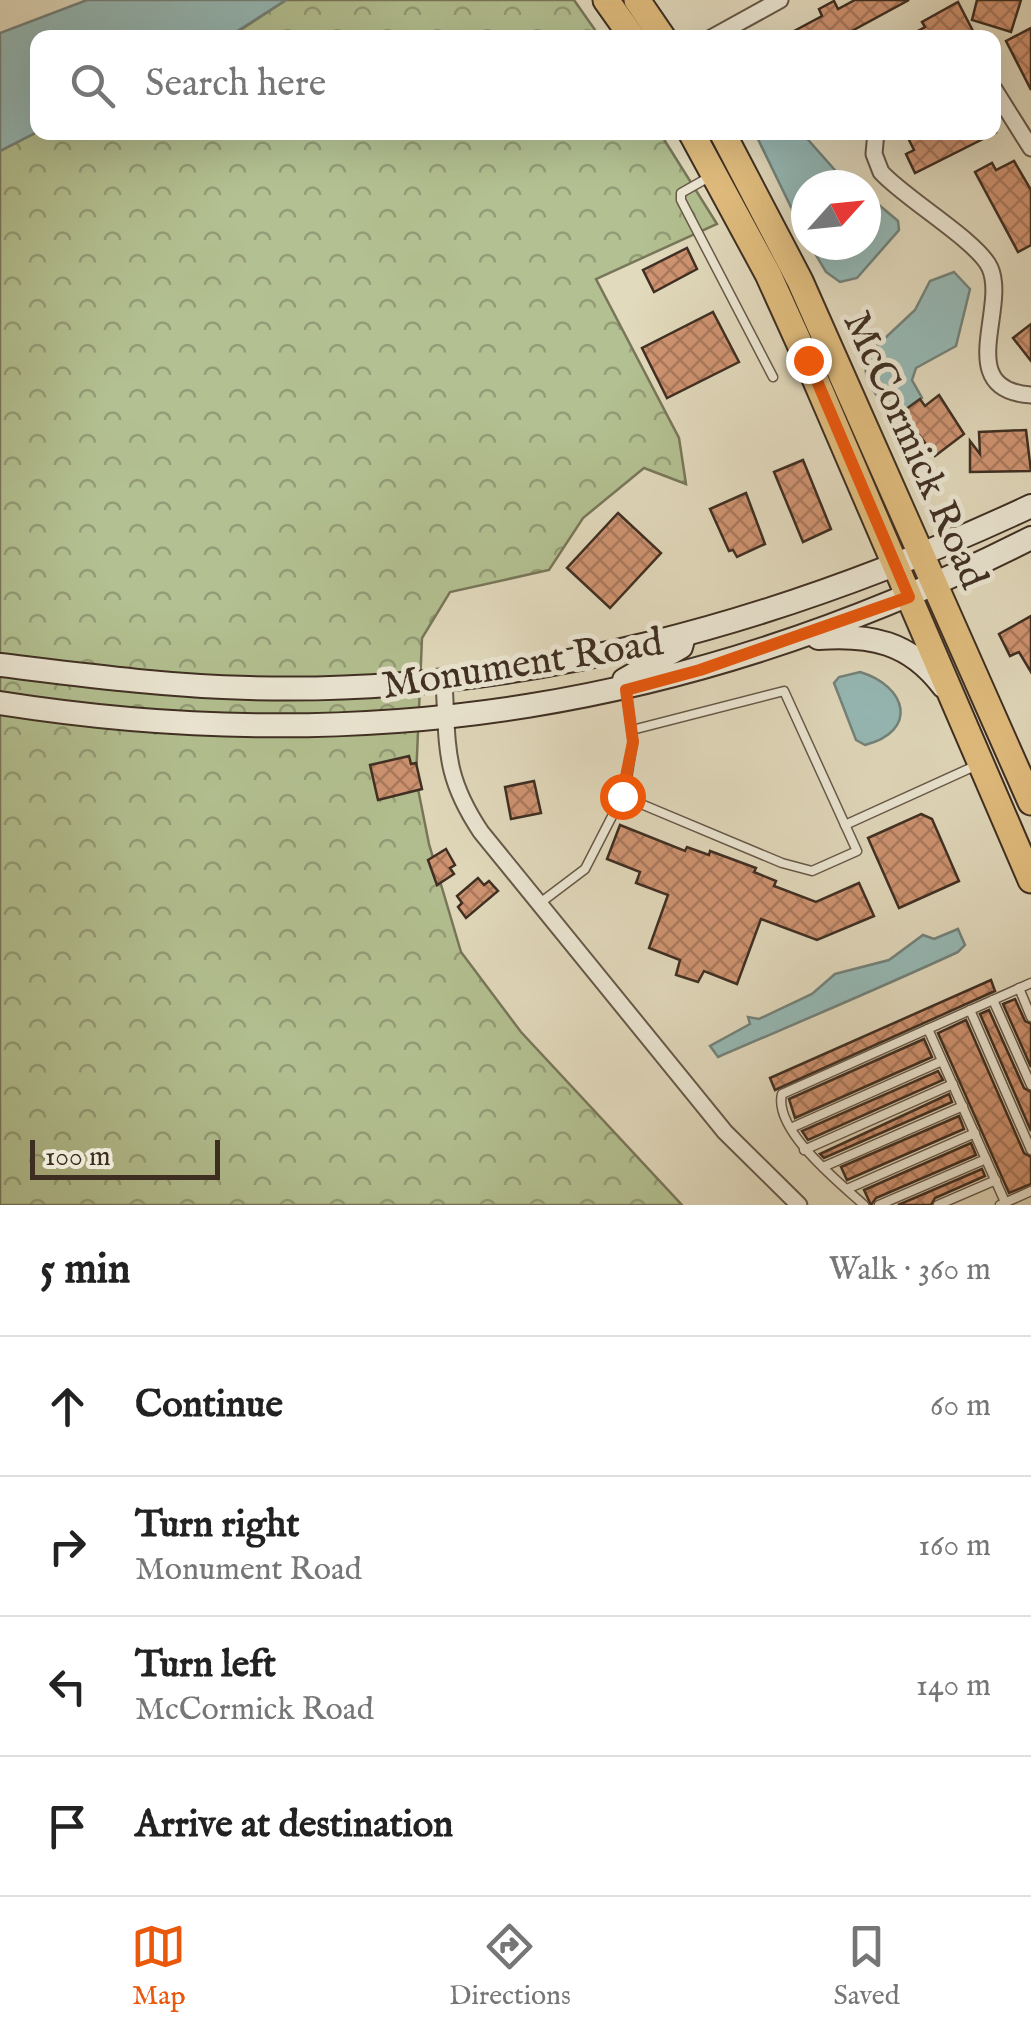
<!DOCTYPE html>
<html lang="en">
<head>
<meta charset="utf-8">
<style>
	:root { --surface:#fff; --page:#f6f6f6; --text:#222; --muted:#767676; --line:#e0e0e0; --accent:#ea580c }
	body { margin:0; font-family:"IM FELL English",serif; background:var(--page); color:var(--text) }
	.compass { position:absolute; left:791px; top:170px; width:90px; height:90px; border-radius:50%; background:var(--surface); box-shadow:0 10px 40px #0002; rotate:63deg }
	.scale { position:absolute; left:30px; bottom:25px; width:190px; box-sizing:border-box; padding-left:10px; border:5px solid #3e2e22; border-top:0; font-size:28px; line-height:35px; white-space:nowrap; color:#3e2e22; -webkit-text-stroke:8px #ece7d4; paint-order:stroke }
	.stop { position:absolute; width:30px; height:30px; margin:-22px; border:8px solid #ea580c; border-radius:50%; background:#fff }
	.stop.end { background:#ea580c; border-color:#fff; box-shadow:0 2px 10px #0008 }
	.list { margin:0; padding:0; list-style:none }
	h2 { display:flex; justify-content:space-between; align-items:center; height:130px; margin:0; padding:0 40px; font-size:42px }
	h2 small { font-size:32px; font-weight:400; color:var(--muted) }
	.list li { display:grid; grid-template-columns:65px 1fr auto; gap:30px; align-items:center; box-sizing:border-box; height:140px; padding:0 40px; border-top:2px solid var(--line) }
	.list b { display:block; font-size:38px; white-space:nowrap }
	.list p { margin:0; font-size:32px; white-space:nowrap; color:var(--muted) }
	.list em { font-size:32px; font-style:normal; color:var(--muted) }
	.icon { flex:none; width:55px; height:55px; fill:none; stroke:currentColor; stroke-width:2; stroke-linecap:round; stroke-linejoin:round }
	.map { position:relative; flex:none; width:1031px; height:1205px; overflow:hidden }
	.search { position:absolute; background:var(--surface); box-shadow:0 10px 40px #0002; left:30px; right:30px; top:30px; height:110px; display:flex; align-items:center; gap:25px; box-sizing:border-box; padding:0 35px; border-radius:20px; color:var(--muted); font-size:38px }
	.sheet { height:690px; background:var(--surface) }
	nav { display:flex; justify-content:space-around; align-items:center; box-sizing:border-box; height:140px; border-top:2px solid var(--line); background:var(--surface); font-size:28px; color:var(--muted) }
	nav a { display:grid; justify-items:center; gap:5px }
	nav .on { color:var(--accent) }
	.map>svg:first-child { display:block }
</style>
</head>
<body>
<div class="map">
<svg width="1031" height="1205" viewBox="0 0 1031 1205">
	<defs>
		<pattern id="forest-crowns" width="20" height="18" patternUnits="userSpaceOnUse" patternTransform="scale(2.5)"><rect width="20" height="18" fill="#b3c091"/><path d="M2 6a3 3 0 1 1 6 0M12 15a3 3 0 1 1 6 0" fill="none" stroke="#939c76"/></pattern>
		<pattern id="building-cross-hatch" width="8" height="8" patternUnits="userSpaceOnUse" patternTransform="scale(2.5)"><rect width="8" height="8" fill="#d09472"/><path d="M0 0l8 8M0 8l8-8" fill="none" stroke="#aa795d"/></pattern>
	</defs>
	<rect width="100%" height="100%" fill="#e2dabd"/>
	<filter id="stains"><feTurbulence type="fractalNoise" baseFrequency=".002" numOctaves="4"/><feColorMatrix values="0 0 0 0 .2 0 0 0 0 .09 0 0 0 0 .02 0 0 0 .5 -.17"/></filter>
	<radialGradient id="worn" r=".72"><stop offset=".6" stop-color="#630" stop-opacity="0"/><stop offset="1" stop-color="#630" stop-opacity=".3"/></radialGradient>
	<!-- forest -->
	<g fill="url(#forest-crowns)" stroke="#78775a" stroke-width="2.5">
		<path d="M286,0H574L600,37L228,38Z"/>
		<path d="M37,132L660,133L717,224L596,279L679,438L686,484L644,468L583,518L549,570L450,592L422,638L416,779L429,844L461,952L521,1032L682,1205H0V151Z"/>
	</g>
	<!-- water -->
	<g fill="#96bab7" stroke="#73827b" stroke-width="2.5">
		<path d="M87,0H286L228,37L38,38L37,132L0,151V33Z"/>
		<path d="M755,133H802L842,178L856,185H806V238Z"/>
		<path d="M866,194L898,221L899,230L857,278L840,282L826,272L810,245H866Z"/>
		<path d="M954,272L970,289L956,346L916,368L912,380L922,398L899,415C878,400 860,382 867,355L915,310L930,281Z"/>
		<path d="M860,672C907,686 919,731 865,745L856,740L834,683L839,677Z"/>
		<path d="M958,929L965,945L958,952C878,989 799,1022 718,1057L710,1046L750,1024L748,1017L759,1019L812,994L835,974L889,960L923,935L934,939Z"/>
	</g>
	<!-- building -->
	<g fill="url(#building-cross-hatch)" stroke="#3e2e22" stroke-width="2.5">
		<path d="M855,0H909L850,32L853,38H781L822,16L819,9L834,1L838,9Z"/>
		<path d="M977,0H1021L1011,32L972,20Z"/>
		<path d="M958,2L973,31L960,38H905L925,27L922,22Z"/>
		<path d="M1031,28V90L1006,41Z"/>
		<path d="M905,132H997L915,173L906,154L914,150Z"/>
		<path d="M1014,161L1031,190V245L1018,252L975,172L992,163L996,170Z"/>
		<path d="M687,248L697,269L654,292L643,270Z"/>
		<path d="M713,312L739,362L667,398L642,348Z"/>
		<path d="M1031,324V361L1013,338Z"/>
		<path d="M939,395L964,434L935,456L902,412L920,399L925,406Z"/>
		<path d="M1026,430L1031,471L970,472V441L980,454L979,432Z"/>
		<path d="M803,460L831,529L803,542L774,472Z"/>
		<path d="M746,493L765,544L737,557L733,550L729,551L710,509Z"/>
		<path d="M618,513L661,553L610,608L567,568Z"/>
		<path d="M1031,616V672L1019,652L1010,656L999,634Z"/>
		<path d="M409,756L411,764L416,763L422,789L378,800L370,765Z"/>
		<path d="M534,781L541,813L511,819L505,787Z"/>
		<path d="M921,814L932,819L959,881L899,908L868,838Z"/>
		<path d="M620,825L685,851L687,847L709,855L710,851L756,868L754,872L776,881L774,886L816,902L859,883L874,916L817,940L761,919L737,984L704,971L698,982L676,975L680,960L649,948L668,895L636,883L640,872L607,859Z"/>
		<path d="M446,849L455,865L450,868L454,874L437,885L428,860Z"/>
		<path d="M478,878L484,885L489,881L498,891L466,918L458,907L462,903L457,896Z"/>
		<path d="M991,980L995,991L775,1090L770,1078Z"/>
		<path d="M1015,999L1025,1021L1031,1024V1067L1003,1004Z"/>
		<path d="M989,1010L1024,1088L1031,1092V1131L980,1014Z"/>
		<path d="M966,1020L1024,1153L1031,1157V1184L1009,1193L938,1033Z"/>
		<path d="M924,1039L932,1057L795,1118L789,1099Z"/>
		<path d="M938,1071L943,1080L808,1140L802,1131Z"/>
		<path d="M949,1094L952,1102L824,1158L820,1154Z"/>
		<path d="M959,1116L964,1129L847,1180L841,1167Z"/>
		<path d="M971,1143L976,1155L876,1198L871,1205L864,1190Z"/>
		<path d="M982,1169L985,1176L935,1198L931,1205H898Z"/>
	</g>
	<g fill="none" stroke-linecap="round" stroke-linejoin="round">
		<defs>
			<g id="lane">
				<path d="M711,176L681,193V200L773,377"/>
				<path d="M622,796L782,863L812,871L857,851L784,691L632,730"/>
				<path d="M845,825L977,765"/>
				<path d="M540,903L585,869L625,791L633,741L626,690"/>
				<path d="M1019,988L1031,1017"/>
				<path d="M993,1000L1031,1085"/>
				<path d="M970,1010L1031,1150"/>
				<path d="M928,1029L1005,1202"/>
				<path d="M793,1127L942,1061"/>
				<path d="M804,1150L953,1084"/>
				<path d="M823,1167L963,1106"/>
				<path d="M847,1189L975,1133"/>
				<path d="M864,1205C840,1183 773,1130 782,1094L1031,983"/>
				<path d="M879,1205L986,1159"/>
				<path d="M938,1205L996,1180"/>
				<path d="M1000,1205L1031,1191"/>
			</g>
			<g id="street">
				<path d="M711,38L780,0"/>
				<path d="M994,89L1031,148"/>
				<path d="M876,132L874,154L881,172C904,198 979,242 990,268C1008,309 953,390 1031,395"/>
				<path d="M444,682C448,747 443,775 481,832L725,1132L799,1205"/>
			</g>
			<g id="secondary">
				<path d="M818,638C870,634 910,642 943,686"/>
				<path d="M0,665C83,675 165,686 249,688C523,696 785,621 1031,506"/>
				<path d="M624,680L681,647L684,636"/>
				<path d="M0,703C369,761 698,707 1031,538"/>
			</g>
			<g id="primary">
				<path d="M606,0L633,38"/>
				<path d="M637,0L663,38"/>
				<path d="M691,132L768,274L807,360L1031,880"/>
				<path d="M722,132L800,281L1031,802"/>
			</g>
		</defs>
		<!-- lane casing -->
		<use href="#lane" stroke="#675949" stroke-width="11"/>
		<!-- street casing -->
		<use href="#street" stroke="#675949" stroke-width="19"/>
		<!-- secondary casing -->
		<use href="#secondary" stroke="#3e2e22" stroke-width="26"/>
		<!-- primary casing -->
		<use href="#primary" stroke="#3e2e22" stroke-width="29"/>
		<!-- lane -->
		<use href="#lane" stroke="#ece7d4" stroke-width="8"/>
		<!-- street -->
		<use href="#street" stroke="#ece7d4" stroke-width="15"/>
		<!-- secondary -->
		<use href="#secondary" stroke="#ece7d4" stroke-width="22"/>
		<!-- primary -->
		<use href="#primary" stroke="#e1bd7e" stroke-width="25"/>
	</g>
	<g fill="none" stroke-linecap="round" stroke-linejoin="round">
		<!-- route -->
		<path stroke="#ea580c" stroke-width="12" d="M622,796L633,742L626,690L700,670L909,597L808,360"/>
	</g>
	<g text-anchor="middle" stroke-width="10" stroke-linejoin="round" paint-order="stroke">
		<!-- street labels -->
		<g font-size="40" fill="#3e2e22" stroke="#ece7d4">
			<text transform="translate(917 449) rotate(66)" y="14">McCormick Road</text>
			<text transform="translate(522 662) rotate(-9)" y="14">Monument Road</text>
		</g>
	</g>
	<rect width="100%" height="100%" filter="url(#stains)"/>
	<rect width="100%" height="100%" fill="url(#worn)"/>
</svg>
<svg class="compass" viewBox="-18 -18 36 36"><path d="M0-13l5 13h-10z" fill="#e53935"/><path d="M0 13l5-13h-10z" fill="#767676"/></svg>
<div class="scale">100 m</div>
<div class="stop" style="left:622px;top:796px"></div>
<div class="stop end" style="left:808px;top:360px"></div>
<div class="search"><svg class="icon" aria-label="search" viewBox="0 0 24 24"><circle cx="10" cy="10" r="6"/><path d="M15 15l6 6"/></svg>Search here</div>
</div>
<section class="sheet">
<h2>5 min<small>Walk · 360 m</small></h2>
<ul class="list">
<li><svg class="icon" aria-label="ahead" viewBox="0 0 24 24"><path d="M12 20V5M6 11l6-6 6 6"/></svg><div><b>Continue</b></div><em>60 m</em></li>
<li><svg class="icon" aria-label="right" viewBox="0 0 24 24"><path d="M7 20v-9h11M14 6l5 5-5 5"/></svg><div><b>Turn right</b><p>Monument Road</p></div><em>160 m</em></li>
<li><svg class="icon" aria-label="left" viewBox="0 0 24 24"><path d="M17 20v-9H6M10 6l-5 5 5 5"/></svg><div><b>Turn left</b><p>McCormick Road</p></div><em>140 m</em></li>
<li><svg class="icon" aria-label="arrive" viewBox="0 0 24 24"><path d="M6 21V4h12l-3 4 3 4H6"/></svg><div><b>Arrive at destination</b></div></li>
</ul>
</section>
<nav>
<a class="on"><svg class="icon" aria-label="map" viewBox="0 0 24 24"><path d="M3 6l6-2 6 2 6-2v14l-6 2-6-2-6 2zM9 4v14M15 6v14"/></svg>Map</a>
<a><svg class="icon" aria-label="directions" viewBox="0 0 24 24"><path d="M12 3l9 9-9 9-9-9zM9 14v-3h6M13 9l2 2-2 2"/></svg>Directions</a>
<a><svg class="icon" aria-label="saved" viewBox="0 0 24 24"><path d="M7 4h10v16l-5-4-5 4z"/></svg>Saved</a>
</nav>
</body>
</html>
